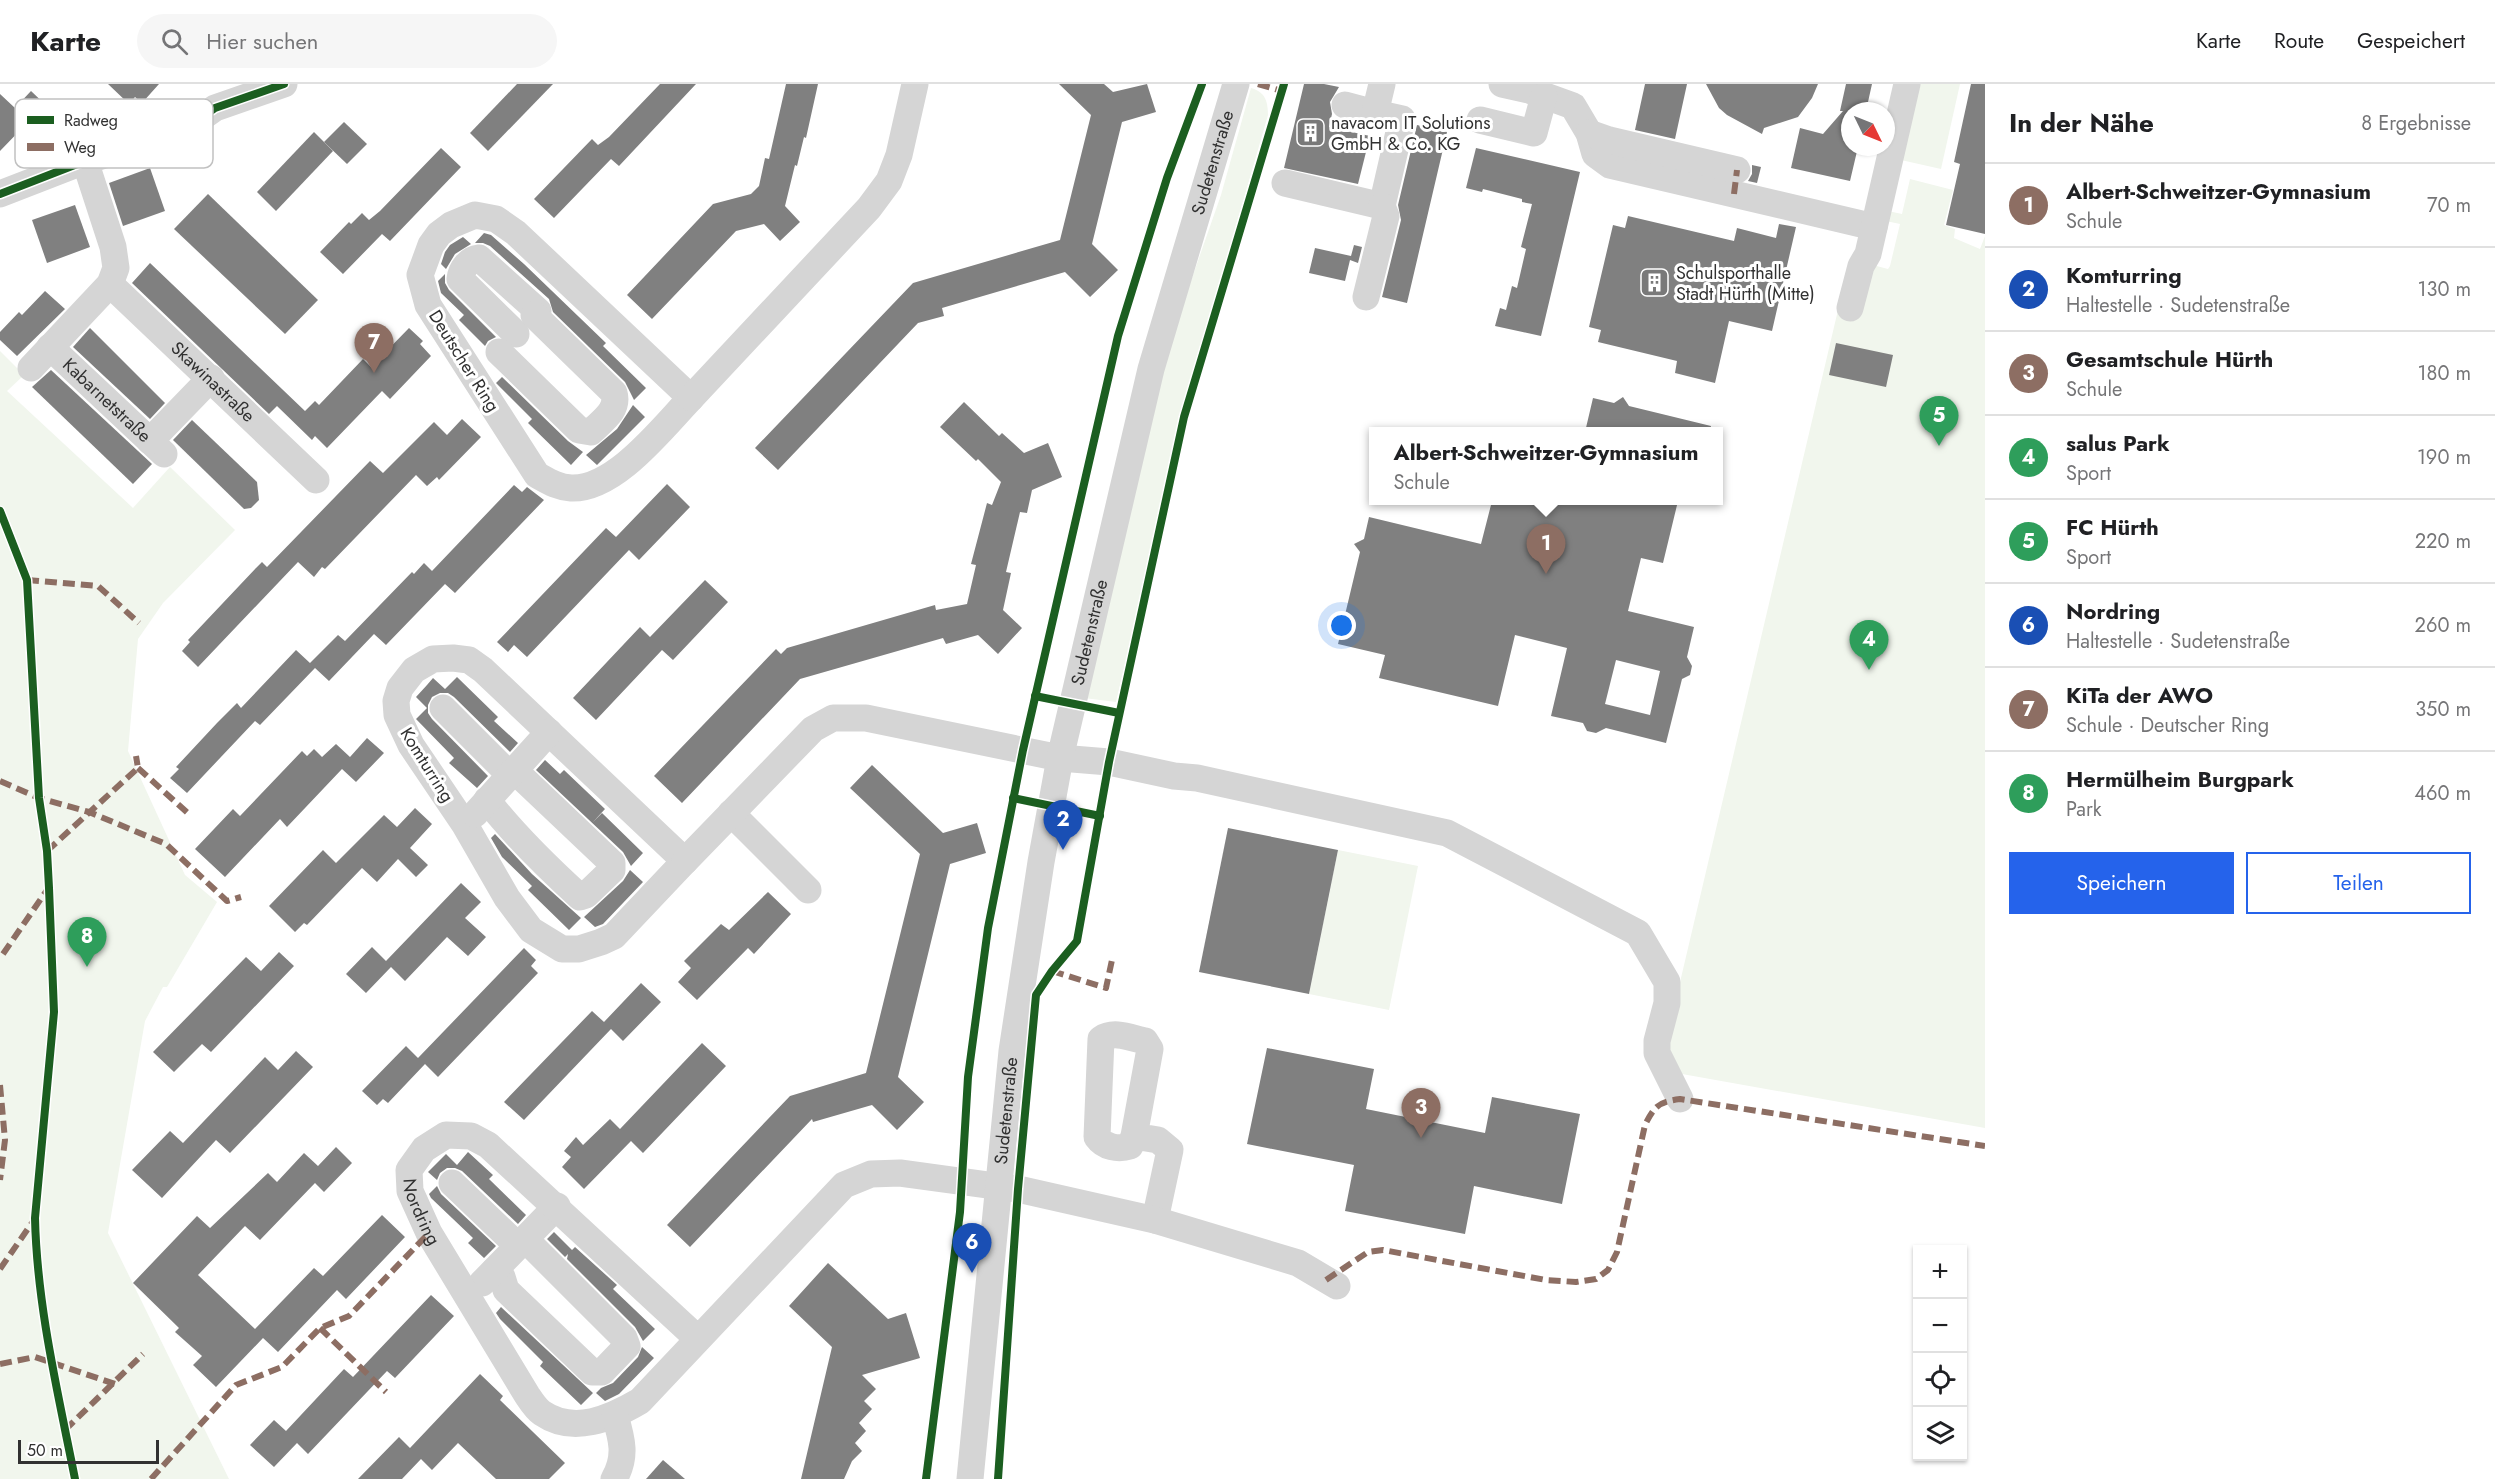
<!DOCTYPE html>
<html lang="de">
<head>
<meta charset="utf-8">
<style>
	:root { --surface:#fff; --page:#f6f6f6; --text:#202124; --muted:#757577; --line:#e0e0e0; --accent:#2563eb }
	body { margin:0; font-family:Jost,sans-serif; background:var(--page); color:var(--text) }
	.controls { position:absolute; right:18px; bottom:18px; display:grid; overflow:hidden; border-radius:0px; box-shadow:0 2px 4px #0004 }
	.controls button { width:54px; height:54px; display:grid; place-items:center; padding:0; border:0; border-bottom:2px solid var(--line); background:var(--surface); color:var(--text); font:30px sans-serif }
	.compass { position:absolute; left:1841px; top:18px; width:54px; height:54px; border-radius:50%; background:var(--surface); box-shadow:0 2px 4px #0004; rotate:133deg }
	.scale { position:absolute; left:18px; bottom:15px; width:141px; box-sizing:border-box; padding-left:6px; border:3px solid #313131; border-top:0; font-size:16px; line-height:21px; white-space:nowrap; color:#313131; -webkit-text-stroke:4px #fff; paint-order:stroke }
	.you { position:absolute; left:1342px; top:542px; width:21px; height:21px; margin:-15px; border:4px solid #fff; border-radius:50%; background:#1a73e8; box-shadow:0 0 0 9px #1a73e833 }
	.badge { display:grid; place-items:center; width:39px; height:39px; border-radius:50%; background:var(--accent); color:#fff; font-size:20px; font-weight:700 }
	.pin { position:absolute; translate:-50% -50px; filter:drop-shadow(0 2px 3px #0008) }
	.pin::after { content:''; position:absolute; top:32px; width:21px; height:18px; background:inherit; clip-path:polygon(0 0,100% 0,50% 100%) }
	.popup { position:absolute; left:1369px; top:343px; width:354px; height:78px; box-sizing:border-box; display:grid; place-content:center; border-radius:0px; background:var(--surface); filter:drop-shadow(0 2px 4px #0005); font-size:20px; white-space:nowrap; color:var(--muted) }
	.popup b { font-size:22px; color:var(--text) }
	.popup::after { content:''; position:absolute; left:50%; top:100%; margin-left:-12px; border:12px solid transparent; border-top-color:var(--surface) }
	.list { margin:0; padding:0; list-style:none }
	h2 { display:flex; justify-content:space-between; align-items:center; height:78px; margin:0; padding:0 24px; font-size:26px }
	h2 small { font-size:20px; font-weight:400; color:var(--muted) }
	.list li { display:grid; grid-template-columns:39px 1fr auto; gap:18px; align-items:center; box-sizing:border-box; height:84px; padding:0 24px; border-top:2px solid var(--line) }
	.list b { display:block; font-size:22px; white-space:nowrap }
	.list p { margin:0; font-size:20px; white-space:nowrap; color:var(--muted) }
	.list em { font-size:20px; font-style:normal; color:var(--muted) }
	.actions { display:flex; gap:12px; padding:18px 24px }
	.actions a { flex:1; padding:14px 0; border:2px solid var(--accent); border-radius:0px; text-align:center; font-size:21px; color:var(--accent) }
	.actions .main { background:var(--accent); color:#fff }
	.icon { flex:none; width:33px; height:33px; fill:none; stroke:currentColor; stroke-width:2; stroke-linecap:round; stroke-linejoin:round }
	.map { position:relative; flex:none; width:1985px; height:1395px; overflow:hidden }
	header { display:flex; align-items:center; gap:36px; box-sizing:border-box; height:84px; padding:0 30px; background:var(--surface); border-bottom:2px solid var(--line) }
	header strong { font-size:28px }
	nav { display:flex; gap:33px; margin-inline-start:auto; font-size:21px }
	.search { width:420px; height:54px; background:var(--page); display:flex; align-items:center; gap:15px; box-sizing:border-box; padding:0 21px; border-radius:33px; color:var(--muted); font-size:22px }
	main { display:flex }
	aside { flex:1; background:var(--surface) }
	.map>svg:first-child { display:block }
</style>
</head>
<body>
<header>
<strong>Karte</strong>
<div class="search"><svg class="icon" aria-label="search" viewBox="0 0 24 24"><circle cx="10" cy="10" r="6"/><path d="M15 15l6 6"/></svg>Hier suchen</div>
<nav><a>Karte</a><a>Route</a><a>Gespeichert</a></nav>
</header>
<main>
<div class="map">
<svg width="1985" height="1395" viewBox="0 0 1985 1395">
	<rect width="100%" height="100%" fill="#fff"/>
	<!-- green -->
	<g fill="#f1f6ed">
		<path d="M1918,0H1960L1941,85L1901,76Z"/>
		<path d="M1251,4C1265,8 1268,17 1268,31L1193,291L1116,618L1084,614L1165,271L1221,111Z"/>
		<path d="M1910,95L1953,106L1944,141L1955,145L1954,154L1980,165L1985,152V1044L1682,990L1665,962L1850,175L1888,185L1890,182L1900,140L1886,137L1888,127L1902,130Z"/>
		<path d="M0,267L24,291L7,307L133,424L170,383L235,446L163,519L138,555L128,667L185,791L217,818L167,903H163L145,937L108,1149L229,1395H0Z"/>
		<path d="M1338,766L1418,782L1389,926L1309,910Z"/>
	</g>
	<!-- building -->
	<g fill="#808080" fill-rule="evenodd">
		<path d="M108,0H159L142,19L135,13L129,20Z"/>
		<path d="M517,0H553L488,67L470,49Z"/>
		<path d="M660,0H696L619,82L611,75L554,134L534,115L592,55L598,61L609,53Z"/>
		<path d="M786,0H818L806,54L804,53L797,82L795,81L785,122L800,138L780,157L764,140L736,147L652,235L627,211L713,120L751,110L759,102L765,74L769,75Z"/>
		<path d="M1059,0H1104L1113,8L1147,0L1156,28L1122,38L1092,160L1118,186L1090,213L1065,188L942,224L944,232L918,239L778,386L755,364L913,199L1060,156L1091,31Z"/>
		<path d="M1304,0H1324L1339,3L1330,18L1332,30L1329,43L1370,52L1358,100L1284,84Z"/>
		<path d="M1645,0H1687L1675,55L1635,46Z"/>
		<path d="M1706,0H1818L1812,14L1798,33L1764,44L1762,50L1727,31L1719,24Z"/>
		<path d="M1846,0H1872L1866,27H1850V63H1858L1850,97L1791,84L1800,44L1823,50L1843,27H1840Z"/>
		<path d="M1971,0H1985V150L1946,141L1960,80L1954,78Z"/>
		<path d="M31,7L53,28L36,45L28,38L0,67V10L15,24Z"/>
		<path d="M344,38L367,60L347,80L324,58Z"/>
		<path d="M1417,41L1447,48L1407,219L1382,213L1401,136L1398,121Z"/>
		<path d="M314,48L333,67L276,127L257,108Z"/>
		<path d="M441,64L461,83L390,157L382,150L343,190L320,168L349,138L351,140L362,129L369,136L380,127Z"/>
		<path d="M1476,64L1580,88L1541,252L1495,242L1500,224L1506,226L1512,202L1517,204L1526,165L1521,163L1532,120L1522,118V115L1483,105L1482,108L1466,104Z"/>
		<path d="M1752,81L1761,83L1757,99L1748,97L1752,90Z"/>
		<path d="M150,84L165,127L123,142L109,99Z"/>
		<path d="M208,110L318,216L285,250L174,145Z"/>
		<path d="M75,121L90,163L47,179L32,136Z"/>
		<path d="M1628,132L1734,157L1737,144L1776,154L1779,140L1796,143L1772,247L1729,237L1715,299L1675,289L1677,277L1598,258L1601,246L1589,243L1613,141L1625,144Z"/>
		<path d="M484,149L491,151L524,180L606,259L603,262L646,304L634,316L625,298L553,228L549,215L490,162L483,159H475Z"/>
		<path d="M463,153L471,160L455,170L446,185L441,180L445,168L450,161Z"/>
		<path d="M1354,161L1362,163L1358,179L1350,176L1345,197L1309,189L1315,164L1351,172Z"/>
		<path d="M150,179L305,327L315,317L319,321L363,275L371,283L409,244L423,257L420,260L431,272L390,315L382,307L327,364L315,352L312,356L277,322L269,330L132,199Z"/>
		<path d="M445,190V199L449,206L496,253L488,257L485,262L459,236L464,231L441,209L438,197Z"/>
		<path d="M45,207L65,225L17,272L0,256V248L19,228L22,231Z"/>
		<path d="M90,244L165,319L150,335L73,263Z"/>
		<path d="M1836,259L1893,271L1886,303L1829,291Z"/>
		<path d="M51,286L152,380L133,400L32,303Z"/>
		<path d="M502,293L568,357L583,368L571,381L528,339L532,335L496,299Z"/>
		<path d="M1623,313L1629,322L1711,342L1710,348H1585L1593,314L1614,319Z"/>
		<path d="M964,318L999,352L1002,349L1024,369L1048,359L1062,393L1032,406L1027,429L1020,428L1006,488L1011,489L1003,526L1022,544L998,570L978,551L946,560L943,554L800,595L682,719L654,692L776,565L781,570L787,564L935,521L936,526L967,520L976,481L971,480L987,419L992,421L1001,398L978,375L976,377L940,343Z"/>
		<path d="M633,321L645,333L597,381L586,371L617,345Z"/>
		<path d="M462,335L481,353L439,396L437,393L427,402L416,391L325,485L322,483L314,493L298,478L198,583L182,567L190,558L188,556L256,484L262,478L267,483L370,377L383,389L434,338L447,351Z"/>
		<path d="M192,336L257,398L259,416L251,424L244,425L173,356Z"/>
		<path d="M667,400L690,423L639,476L629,466L527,573L514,561L508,568L497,558L606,444L616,453Z"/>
		<path d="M514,401L522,408L527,403L544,416L455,509L445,500L386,561L374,550L329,597L315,584L260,641L255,637L187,709L170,694L179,685L176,683L217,639L237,619L241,624L296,566L310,579L338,551L345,557L412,488L414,490L424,479L432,487Z"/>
		<path d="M1492,417H1612L1626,420L1627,417H1678L1663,479L1641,474L1628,527L1694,543L1687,573L1692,582L1690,591L1682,595L1666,659L1606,644L1596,649L1587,647L1583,639L1551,632L1567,564L1515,551L1498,622L1379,594L1385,571L1338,560L1360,468L1354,460L1364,455L1369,433L1481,460ZM1616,576L1660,587L1650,631L1605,620Z"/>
		<path d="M705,496L728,518L673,576L662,566L596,636L573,614L640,543L650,553Z"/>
		<path d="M457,593L498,633L494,637L518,659L510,668L454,613L448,609H440L432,613L428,621V629L432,635L488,692L477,704L449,679L454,674L416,635L427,624L416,613L427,601L433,594L445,605Z"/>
		<path d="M367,654L384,669L356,698L342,685L287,743L280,735L225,793L195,765L233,725L240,732L302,667L307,672L314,665L322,673L336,660L350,673Z"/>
		<path d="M545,676L560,690L564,686L605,725L593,738L602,729L643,769L631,782L623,768L536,686Z"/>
		<path d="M872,681L943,749L977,739L986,769L950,780L898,993L924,1018L897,1046L872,1021L813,1038L812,1035L690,1163L667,1141L790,1012L866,989L920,770L850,704Z"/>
		<path d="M415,724L432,740L410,764L428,781L416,793L398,775L377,798L362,784L307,841L304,839L295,848L269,822L323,766L336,779L384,731L397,743Z"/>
		<path d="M1228,744L1338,766L1309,910L1199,888Z"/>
		<path d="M495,750L532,790L581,834L569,846L528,806L532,802L502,773L491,754Z"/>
		<path d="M630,786L643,798L603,840L595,843L584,833L623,797Z"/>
		<path d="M461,799L481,818L465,834L486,853L468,872L447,853L405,897L391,883L366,909L346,890L372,863L386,877Z"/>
		<path d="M768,808L791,830L754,870L748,864L697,916L678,898L691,884L684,877L721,840L729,846Z"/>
		<path d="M524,864L536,876L531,882L538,889L438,993L425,980L388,1019L383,1015L377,1021L362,1007L406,962L418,974Z"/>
		<path d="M279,868L294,882L211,968L202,960L174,988L153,968L246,873L261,887Z"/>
		<path d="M641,899L661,918L623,957L611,945L524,1036L504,1018L592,927L604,938Z"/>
		<path d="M702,959L726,982L643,1069L631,1057L584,1105L562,1083L571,1073L564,1067L576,1053L583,1061L610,1035L620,1045Z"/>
		<path d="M1267,964L1374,985L1366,1025L1485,1049L1492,1013L1580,1030L1562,1120L1474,1102L1465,1150L1345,1127L1354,1081L1247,1060Z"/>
		<path d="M296,967L313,983L230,1069L216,1056L162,1114L132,1086L170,1047L183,1059L265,973L278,986Z"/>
		<path d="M336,1063L352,1079L324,1108L315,1099L260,1156L245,1142L198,1191L255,1245L314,1184L323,1192L382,1131L405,1153L346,1215L337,1206L278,1268L263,1254L216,1303L193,1281L202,1272L175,1248L179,1244L133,1199L197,1132L210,1144L268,1089L277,1098L304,1069L318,1082Z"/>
		<path d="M468,1068L493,1091L489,1095L526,1131L518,1140L462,1087L455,1084H447L440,1089L437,1096L428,1088L446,1070L457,1081Z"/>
		<path d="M437,1102L441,1110L496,1162L484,1174L468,1159L473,1154L431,1114L429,1110Z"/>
		<path d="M554,1148L572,1166L575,1163L617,1201L613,1205L655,1245L643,1257L635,1243L567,1175L568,1170L565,1173L547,1155Z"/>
		<path d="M828,1179L888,1235L906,1229L920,1274L862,1291L876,1305L864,1317L872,1325L859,1339L866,1347L855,1359L862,1367L852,1377L844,1395H801L832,1263L789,1222Z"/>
		<path d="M431,1211L454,1232L395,1294L387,1287L308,1370L297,1359L274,1383L250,1361L274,1336L286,1347L344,1285L353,1293Z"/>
		<path d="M501,1223L593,1309L581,1321L540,1282L543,1278L500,1235L496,1229Z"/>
		<path d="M642,1263L654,1274L619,1310L605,1317L596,1309L601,1304L613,1299L638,1273Z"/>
		<path d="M480,1290L503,1312L500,1316L565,1379L549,1395H496L458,1359L432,1386L421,1375L402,1395H358L399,1353L410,1364Z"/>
		<path d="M663,1376L685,1395H646Z"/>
	</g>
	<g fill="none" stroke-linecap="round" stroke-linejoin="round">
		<!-- minor -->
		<g stroke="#d5d5d5" stroke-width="27">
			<path d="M1502,0L1529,6L1573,22L1589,49L1595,70L1610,81L1874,143"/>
			<path d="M1345,21L1375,29"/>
			<path d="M1480,36L1534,49L1544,12"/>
			<path d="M1589,49L1609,56L1737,86"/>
			<path d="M1285,99L1382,122L1402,35L1375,29L1382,0"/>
			<path d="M0,110L85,77L149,57L177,51L215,24L284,0"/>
			<path d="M475,131L496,135L516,149L691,314C663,343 615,406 571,404C557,403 548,397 537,391L428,221L420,191L431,161L439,150L451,141Z"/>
			<path id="s1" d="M110,200L316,396"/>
			<path d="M1366,213L1386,132L1382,122"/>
			<path d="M1850,224L1861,182L1868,170L1907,0"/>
			<path d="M516,250L460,195C461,185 469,175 479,174L538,227"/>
			<path id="s2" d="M50,263L164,370"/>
			<path d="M499,268L579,346L591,348C603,336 619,326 614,309L534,231"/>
			<path d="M31,284L110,200L116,184L113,163L85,77"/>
			<path d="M691,314L869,124L889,97L899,71L915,0"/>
			<path d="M150,357L211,294"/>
			<path d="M453,574L469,576L483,586L685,777L614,852L601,858L579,865H562L531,846L507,814L465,741L411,661L397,631L396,617L400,604L414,586L433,575Z"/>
			<path d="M443,624L510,691"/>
			<path d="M487,716C515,752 547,783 580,813L586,811L612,786V779L514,686"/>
			<path d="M731,729L808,806"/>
			<path d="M475,730L549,648"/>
			<path d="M685,777L813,645L833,634H866L1060,674L1109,678L1174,692L1197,694L1447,749L1638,849L1667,898V919L1657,957V969L1680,1015"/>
			<path d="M1134,1052L1150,965L1145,957C1131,954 1114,946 1101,955L1097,1053C1104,1063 1118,1066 1130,1062L1134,1052L1158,1056L1170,1066L1155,1136"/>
			<path d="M452,1099L518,1162"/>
			<path d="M494,1187L502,1193L506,1206L592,1288H602L627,1262L624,1254L525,1155"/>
			<path d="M482,1199L557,1122"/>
			<path id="s3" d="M698,1255L488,1061L471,1052L446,1051L424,1065L409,1086L410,1107L429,1149L527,1311C531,1317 536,1325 542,1329C574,1351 611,1334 640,1317L844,1101L871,1090L900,1089L1018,1105L1155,1136L1298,1179L1337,1202"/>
			<path d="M614,1395C627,1373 622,1355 615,1332"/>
			<path id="s4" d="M970,1395L1012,967L1041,778L1060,674L1151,285L1236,0"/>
		</g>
		<!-- quiet -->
		<g stroke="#8d6e63" stroke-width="6" stroke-dasharray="12 6" stroke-linecap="butt">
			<path d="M1258,0L1282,7"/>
			<path d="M1734,110L1737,86"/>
			<path d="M27,496L98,502L139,539"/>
			<path d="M138,684L191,732"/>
			<path d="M0,697L39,714L89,728L166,760L227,817L241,813"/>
			<path d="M47,767L138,684L136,672"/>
			<path d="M3,870L47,806"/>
			<path d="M1052,887L1106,904L1112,876"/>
			<path d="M0,1001L5,1056L0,1096"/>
			<path d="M0,1185L34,1136"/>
			<path d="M1326,1196L1368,1168L1383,1166L1546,1196L1576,1198L1596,1195L1608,1186L1617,1168L1645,1041C1655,1021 1659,1018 1680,1015L1985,1062"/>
			<path d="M320,1244L386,1308"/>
			<path d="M0,1280L35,1273L115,1300"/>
			<path d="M65,1346L143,1270"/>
			<path d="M151,1395L236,1301L282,1283L320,1244L349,1232L429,1149"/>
		</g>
		<defs>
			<g id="cycleway">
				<path d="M0,110L85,77L149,57L177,51L215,24L284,0"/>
				<path d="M0,427L27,496L39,714L47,767L49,804L54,928L35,1134C37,1222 58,1309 75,1395"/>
				<path d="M1035,612L1119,629"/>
				<path d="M1013,714L1100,732"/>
				<path d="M926,1395L960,1128L968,993L988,844L1023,666L1118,252L1167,94L1202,0"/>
				<path d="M998,1395L1018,1105L1036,911L1052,887L1077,857L1109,678L1184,333L1284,0"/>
			</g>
		</defs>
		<!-- cycleway casing -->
		<use href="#cycleway" stroke="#fff" stroke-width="11"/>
		<!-- cycleway -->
		<use href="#cycleway" stroke="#1b5e20" stroke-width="8"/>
	</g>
	<!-- icons -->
	<defs>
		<symbol id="building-square" viewBox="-11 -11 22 22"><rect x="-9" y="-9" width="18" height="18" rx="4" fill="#797979" stroke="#fff"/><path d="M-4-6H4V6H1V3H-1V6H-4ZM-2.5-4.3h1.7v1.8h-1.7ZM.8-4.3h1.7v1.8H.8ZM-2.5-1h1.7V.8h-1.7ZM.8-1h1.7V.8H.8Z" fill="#fff"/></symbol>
	</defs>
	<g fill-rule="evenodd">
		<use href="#building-square" x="1294" y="32" width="33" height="33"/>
		<use href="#building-square" x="1638" y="182" width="33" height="33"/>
	</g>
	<g text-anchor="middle" stroke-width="6" stroke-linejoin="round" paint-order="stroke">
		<!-- poi labels -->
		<g font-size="18" fill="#313131" stroke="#fff" text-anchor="start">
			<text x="1331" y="45">navacom IT Solutions<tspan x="1331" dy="21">GmbH &amp; Co. KG</tspan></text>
			<text x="1676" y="195">Schulsporthalle<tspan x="1676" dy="21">Stadt Hürth (Mitte)</tspan></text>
		</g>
		<!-- street labels -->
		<g font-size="18" fill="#313131" stroke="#fff">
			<text dy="6" stroke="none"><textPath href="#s4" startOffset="1342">Sudetenstraße</textPath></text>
			<text transform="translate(464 277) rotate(58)" y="6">Deutscher Ring</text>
			<text dy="6" stroke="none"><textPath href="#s1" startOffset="142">Skawinastraße</textPath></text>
			<text dy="6" stroke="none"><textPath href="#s2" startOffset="78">Kabarnetstraße</textPath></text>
			<text dy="6" stroke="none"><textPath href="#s4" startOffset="856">Sudetenstraße</textPath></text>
			<text transform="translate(427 681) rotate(58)" y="6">Komturring</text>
			<text dy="6" stroke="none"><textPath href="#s4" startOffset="370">Sudetenstraße</textPath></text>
			<text dy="6" stroke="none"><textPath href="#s3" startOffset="426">Nordring</textPath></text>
		</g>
	</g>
	<!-- legend -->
	<rect x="15" y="15" width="198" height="69" rx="9" fill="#fff" stroke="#c1c1c1" stroke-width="1.5"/>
	<rect x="27" y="32" width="27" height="8" fill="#1b5e20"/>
	<rect x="27" y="59" width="27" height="8" fill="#8d6e63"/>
	<g font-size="16" fill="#313131">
		<text x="64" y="42">Radweg</text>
		<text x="64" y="69">Weg</text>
	</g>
</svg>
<div class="controls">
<button>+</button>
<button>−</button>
<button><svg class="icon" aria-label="locate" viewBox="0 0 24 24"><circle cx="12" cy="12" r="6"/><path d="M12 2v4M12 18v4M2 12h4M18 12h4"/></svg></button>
<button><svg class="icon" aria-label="layers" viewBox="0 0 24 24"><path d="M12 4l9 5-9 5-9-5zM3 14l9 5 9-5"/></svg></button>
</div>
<svg class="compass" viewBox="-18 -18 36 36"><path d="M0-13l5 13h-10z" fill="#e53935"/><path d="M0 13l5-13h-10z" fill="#757577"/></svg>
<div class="scale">50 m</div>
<div class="you"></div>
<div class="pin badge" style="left:1546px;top:490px;background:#8d6e63">1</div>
<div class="popup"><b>Albert-Schweitzer-Gymnasium</b>Schule</div>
<div class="pin badge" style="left:1063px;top:766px;background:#1a4fb4">2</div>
<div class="pin badge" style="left:1421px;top:1054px;background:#8d6e63">3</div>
<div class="pin badge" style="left:1869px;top:586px;background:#2e9e5b">4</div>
<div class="pin badge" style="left:1939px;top:362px;background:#2e9e5b">5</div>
<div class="pin badge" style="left:972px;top:1189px;background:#1a4fb4">6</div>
<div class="pin badge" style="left:374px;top:289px;background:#8d6e63">7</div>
<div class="pin badge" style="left:87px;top:883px;background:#2e9e5b">8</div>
</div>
<aside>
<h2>In der Nähe<small>8 Ergebnisse</small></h2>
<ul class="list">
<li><span class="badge" style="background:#8d6e63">1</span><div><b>Albert-Schweitzer-Gymnasium</b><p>Schule</p></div><em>70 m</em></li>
<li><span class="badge" style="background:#1a4fb4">2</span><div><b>Komturring</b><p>Haltestelle · Sudetenstraße</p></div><em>130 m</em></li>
<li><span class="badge" style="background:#8d6e63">3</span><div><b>Gesamtschule Hürth</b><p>Schule</p></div><em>180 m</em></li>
<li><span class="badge" style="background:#2e9e5b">4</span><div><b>salus Park</b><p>Sport</p></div><em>190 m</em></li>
<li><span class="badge" style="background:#2e9e5b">5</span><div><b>FC Hürth</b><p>Sport</p></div><em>220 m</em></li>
<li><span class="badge" style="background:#1a4fb4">6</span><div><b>Nordring</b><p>Haltestelle · Sudetenstraße</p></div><em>260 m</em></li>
<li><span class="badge" style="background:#8d6e63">7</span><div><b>KiTa der AWO</b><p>Schule · Deutscher Ring</p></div><em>350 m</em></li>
<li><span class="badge" style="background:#2e9e5b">8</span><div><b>Hermülheim Burgpark</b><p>Park</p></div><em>460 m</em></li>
</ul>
<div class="actions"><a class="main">Speichern</a><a>Teilen</a></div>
</aside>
</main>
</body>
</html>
